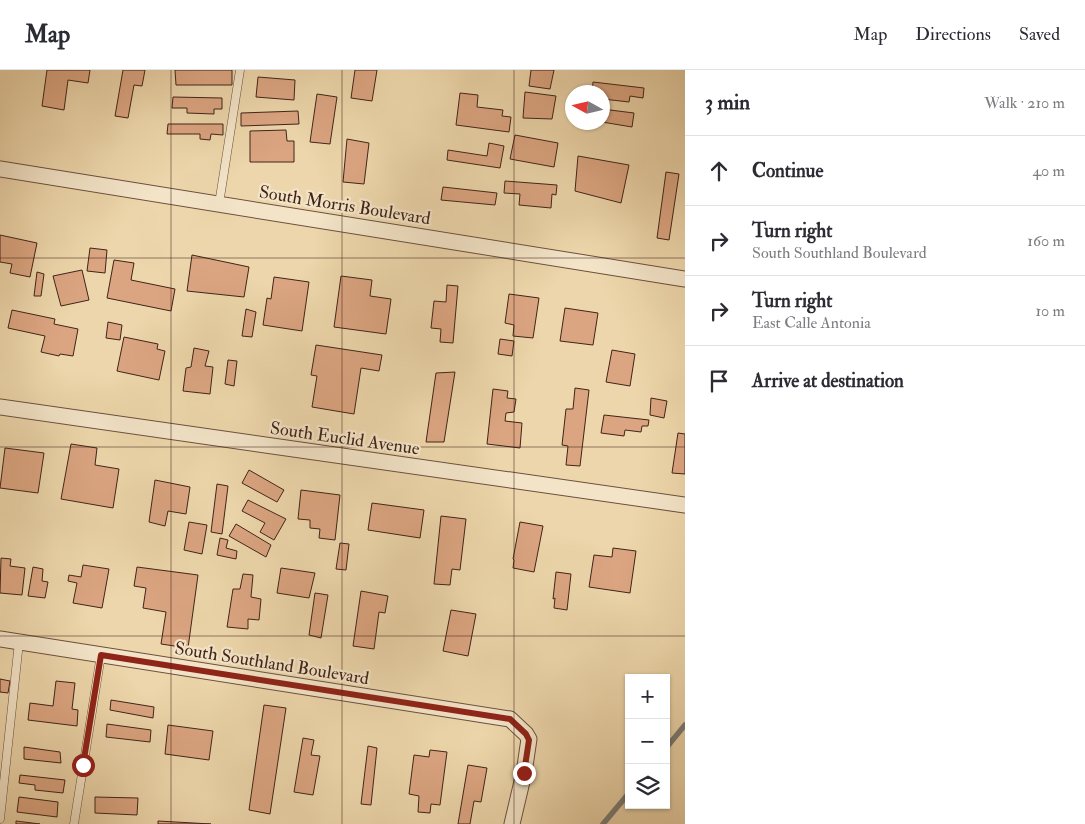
<!DOCTYPE html>
<html lang="en">
<head>
<meta charset="utf-8">
<style>
	:root { --surface:#fff; --page:#f7f7f7; --text:#2b2b33; --muted:#7c7c81; --line:#e1e1e2 }
	body { margin:0; font-family:"IM FELL Double Pica",serif; background:var(--page); color:var(--text) }
	.controls { position:absolute; right:15px; bottom:15px; display:grid; overflow:hidden; border-radius:0px; box-shadow:0 1px 4px #0004 }
	.controls button { width:45px; height:45px; display:grid; place-items:center; padding:0; border:0; border-bottom:1px solid var(--line); background:var(--surface); color:var(--text); font:25px sans-serif }
	.compass { position:absolute; left:565px; top:15px; width:45px; height:45px; border-radius:50%; background:var(--surface); box-shadow:0 1px 4px #0004; rotate:278deg }
	.stop { position:absolute; width:15px; height:15px; margin:-11px; border:4px solid #8f2418; border-radius:50%; background:#fff }
	.stop.end { background:#8f2418; border-color:#fff; box-shadow:0 1px 5px #0008 }
	.list { margin:0; padding:0; list-style:none }
	h2 { display:flex; justify-content:space-between; align-items:center; height:65px; margin:0; padding:0 20px; font-size:21px }
	h2 small { font-size:16px; font-weight:400; color:var(--muted) }
	.list li { display:grid; grid-template-columns:32px 1fr auto; gap:15px; align-items:center; box-sizing:border-box; height:70px; padding:0 20px; border-top:1px solid var(--line) }
	.list b { display:block; font-size:19px; white-space:nowrap }
	.list p { margin:0; font-size:16px; white-space:nowrap; color:var(--muted) }
	.list em { font-size:16px; font-style:normal; color:var(--muted) }
	.icon { flex:none; width:28px; height:28px; fill:none; stroke:currentColor; stroke-width:2; stroke-linecap:round; stroke-linejoin:round }
	.map { position:relative; flex:none; width:685px; height:754px; overflow:hidden }
	header { display:flex; align-items:center; gap:30px; box-sizing:border-box; height:70px; padding:0 25px; background:var(--surface); border-bottom:1px solid var(--line) }
	header strong { font-size:24px }
	nav { display:flex; gap:28px; margin-inline-start:auto; font-size:18px }
	main { display:flex }
	aside { flex:1; background:var(--surface) }
	.map>svg:first-child { display:block }
</style>
</head>
<body>
<header>
<strong>Map</strong>
<nav><a>Map</a><a>Directions</a><a>Saved</a></nav>
</header>
<main>
<div class="map">
<svg width="685" height="754" viewBox="0 0 685 754">
	<rect width="100%" height="100%" fill="#edd6ab"/>
	<filter id="stains"><feTurbulence type="fractalNoise" baseFrequency=".004" numOctaves="4"/><feColorMatrix values="0 0 0 0 .2 0 0 0 0 .09 0 0 0 0 .02 0 0 0 .5 -.17"/></filter>
	<radialGradient id="worn" r=".72"><stop offset=".6" stop-color="#630" stop-opacity="0"/><stop offset="1" stop-color="#630" stop-opacity=".3"/></radialGradient>
	<g fill="none" stroke-linecap="round" stroke-linejoin="round">
		<!-- stream -->
		<g stroke="#7a7c77" stroke-width="5.5">
			<path d="M666,678L685,655"/>
			<path d="M603,754L629,723"/>
		</g>
	</g>
	<!-- building -->
	<g fill="#dba581" stroke="#412419">
		<path d="M47,0H90L88,13L68,10L64,40L42,36Z"/>
		<path d="M123,0H145L142,16L134,15L128,48L115,46Z"/>
		<path d="M175,0H232V15H176Z"/>
		<path d="M355,0H377L372,31L351,28Z"/>
		<path d="M531,0H554L550,19L529,16Z"/>
		<path d="M258,7L295,10L294,30L256,27Z"/>
		<path d="M593,12L644,18L643,28L630,26L629,32L603,29L602,22H592Z"/>
		<path d="M525,22L556,26L552,49L523,48Z"/>
		<path d="M460,23L478,25L477,37L503,40L502,46L511,47L509,62L456,55Z"/>
		<path d="M317,24L337,27L330,74L310,72Z"/>
		<path d="M173,27L222,28V39H214V44L187,43V38H172Z"/>
		<path d="M602,39L634,43L632,57L602,52Z"/>
		<path d="M298,41L299,54L241,56V43Z"/>
		<path d="M168,54H223V65L211,64L210,70L200,69V64H167Z"/>
		<path d="M286,60L287,71H294V92H250V61Z"/>
		<path d="M515,65L558,73L554,97L510,89Z"/>
		<path d="M347,69L369,73L364,114L343,112Z"/>
		<path d="M489,73L504,76L500,98L447,90L448,80L487,86Z"/>
		<path d="M578,86L629,95L621,133L575,121Z"/>
		<path d="M666,102L679,104L669,170L657,168Z"/>
		<path d="M505,111L557,115L556,125L552,124L551,138L519,135L520,124L504,123Z"/>
		<path d="M443,117L497,123L495,135L441,130Z"/>
		<path d="M0,165L37,173L30,207L10,203L12,194L0,192Z"/>
		<path d="M90,178L107,180L105,203L87,201Z"/>
		<path d="M192,185L249,197L244,227L187,221Z"/>
		<path d="M114,190L134,193L131,210L175,219L171,241L107,228Z"/>
		<path d="M82,200L89,230L61,236L53,206Z"/>
		<path d="M37,202L44,204L41,226H34Z"/>
		<path d="M341,206L372,210L370,226L391,229L386,264L334,257Z"/>
		<path d="M274,207L309,212L302,261L263,255L267,228L271,229Z"/>
		<path d="M447,215L458,216L453,273L440,272L441,259L431,258L434,231L446,232Z"/>
		<path d="M509,224L539,228L533,268L513,266L514,255L505,253Z"/>
		<path d="M565,238L598,243L593,275L560,271Z"/>
		<path d="M246,239L256,242L252,267L242,266Z"/>
		<path d="M12,240L55,249L54,254L78,259L73,286L60,284L59,286L41,282L45,266L8,258Z"/>
		<path d="M108,252L122,255L120,270L106,268Z"/>
		<path d="M124,267L158,274L157,279L165,281L159,310L117,301Z"/>
		<path d="M500,269L514,271L512,286L498,284Z"/>
		<path d="M316,275L382,285L379,301L361,298L354,344L312,337L317,306L311,305Z"/>
		<path d="M194,278L209,281L205,296L213,297L210,324L183,321L186,298L191,297Z"/>
		<path d="M612,280L635,284L630,316L606,312Z"/>
		<path d="M228,290L237,291L234,316L225,314Z"/>
		<path d="M455,302L444,372H426L436,303Z"/>
		<path d="M575,318L589,320L580,396L566,395L568,376L562,375L566,339H573Z"/>
		<path d="M493,319L508,321L507,328L516,329L514,342L506,343L505,351L522,353L520,378L487,374Z"/>
		<path d="M651,328L667,331L664,348L650,345Z"/>
		<path d="M604,345L649,350L648,356H642L641,362L625,360L624,366L601,363Z"/>
		<path d="M678,363L685,364V404L672,403Z"/>
		<path d="M71,374L97,378L95,395L119,399L113,438L61,429Z"/>
		<path d="M5,378L44,383L38,423L0,418Z"/>
		<path d="M249,400L284,420L277,432L242,413Z"/>
		<path d="M155,410L190,417L186,444L168,441L165,456L149,452Z"/>
		<path d="M217,414L228,416L222,464L211,462Z"/>
		<path d="M301,420L340,425L335,470L319,468L320,459L310,458V450L298,449Z"/>
		<path d="M248,430L286,449L274,470L260,462L265,453L242,441Z"/>
		<path d="M372,433L424,440L420,468L368,460Z"/>
		<path d="M441,446L466,449L460,500L452,499L450,515L434,514Z"/>
		<path d="M189,452L207,455L202,484L184,480Z"/>
		<path d="M520,452L543,456L534,502L513,498L514,490L513,489Z"/>
		<path d="M236,454L271,475L266,487L229,466Z"/>
		<path d="M220,468L228,470L226,478L237,481L236,489L217,485Z"/>
		<path d="M340,473L349,474L346,500L336,499Z"/>
		<path d="M613,478L636,481L630,523L589,517L594,485L612,487Z"/>
		<path d="M1,488L11,489L10,496L25,498L22,525L0,523Z"/>
		<path d="M83,495L109,499L102,538L73,533L77,513L68,511L69,505L81,507Z"/>
		<path d="M33,497L43,499L42,511L48,512L45,528L28,526Z"/>
		<path d="M137,497L198,505L188,578L161,574L166,542L143,538L146,518L134,516Z"/>
		<path d="M281,498L315,503L309,528L277,523Z"/>
		<path d="M556,502L571,504L567,540L554,538L555,528L553,529Z"/>
		<path d="M243,504L253,505L251,527L261,529L259,550L248,549V559L227,557L233,519H240Z"/>
		<path d="M361,521L388,526L385,543L379,542L374,579L353,576Z"/>
		<path d="M315,523L328,525L321,568L309,565Z"/>
		<path d="M451,540L476,544L468,586L443,581Z"/>
		<path d="M0,609L10,611L8,623L0,622Z"/>
		<path d="M56,611L75,613L72,639L78,640L77,656L28,650L30,633L53,636Z"/>
		<path d="M111,630L154,637L153,648L110,640Z"/>
		<path d="M264,635L286,638L270,744L249,740Z"/>
		<path d="M107,654L151,660L150,672L106,667Z"/>
		<path d="M168,655L213,661L209,690L165,684Z"/>
		<path d="M303,668L314,670L311,685L320,686L313,725L294,722Z"/>
		<path d="M368,676L377,678L371,735L361,734Z"/>
		<path d="M24,677L60,682L61,693L24,689Z"/>
		<path d="M430,680L447,682L440,735L431,734L430,743L418,742L419,726L409,724L414,685L429,687Z"/>
		<path d="M468,695L487,698L481,732L474,731L470,754H458Z"/>
		<path d="M20,705L65,710L63,723L35,720V715L19,713Z"/>
		<path d="M19,727L58,732L57,747L17,742Z"/>
		<path d="M95,727L138,728L137,745L95,743Z"/>
		<path d="M16,751L40,754H16Z"/>
		<path d="M158,751L211,754H158Z"/>
	</g>
	<g fill="none" stroke-linecap="round" stroke-linejoin="round">
		<defs>
			<g id="lane">
				<path d="M219,134L240,0"/>
				<path d="M0,749L19,572"/>
				<path d="M74,754L101,585"/>
			</g>
			<g id="street">
				<path d="M0,99L685,209"/>
				<path d="M0,337L685,435"/>
				<path d="M0,569L510,649L526,664L529,669L524,703L512,754"/>
			</g>
		</defs>
		<!-- lane casing -->
		<use href="#lane" stroke="#6c503e" stroke-width="9"/>
		<!-- street casing -->
		<use href="#street" stroke="#6c503e" stroke-width="17"/>
		<!-- lane -->
		<use href="#lane" stroke="#f3e4c8" stroke-width="8"/>
		<!-- street -->
		<use href="#street" stroke="#f3e4c8" stroke-width="15"/>
	</g>
	<g fill="none" stroke-linecap="round" stroke-linejoin="round">
		<!-- route -->
		<path stroke="#8f2418" stroke-width="6" d="M83,695L101,585L510,649L526,664L529,670L524,703"/>
	</g>
	<!-- grid -->
	<path fill="none" stroke="#412419" stroke-width="1" stroke-opacity="0.55" d="M171,0V754M342,0V754M514,0V754M0,188H685M0,377H685M0,566H685"/>
	<g text-anchor="middle" stroke-width="4.5" stroke-linejoin="round" paint-order="stroke">
		<!-- street labels -->
		<g font-size="18" fill="#412419" stroke="#f3e4c8">
			<text transform="translate(345 135) rotate(9)" y="6">South Morris Boulevard</text>
			<text transform="translate(345 368) rotate(8)" y="6">South Euclid Avenue</text>
			<text transform="translate(272 593) rotate(9)" y="6">South Southland Boulevard</text>
		</g>
	</g>
	<rect width="100%" height="100%" filter="url(#stains)"/>
	<rect width="100%" height="100%" fill="url(#worn)"/>
</svg>
<div class="controls">
<button>+</button>
<button>−</button>
<button><svg class="icon" aria-label="layers" viewBox="0 0 24 24"><path d="M12 4l9 5-9 5-9-5zM3 14l9 5 9-5"/></svg></button>
</div>
<svg class="compass" viewBox="-18 -18 36 36"><path d="M0-13l5 13h-10z" fill="#e53935"/><path d="M0 13l5-13h-10z" fill="#7c7c81"/></svg>
<div class="stop" style="left:83px;top:695px"></div>
<div class="stop end" style="left:524px;top:703px"></div>
</div>
<aside>
<h2>3 min<small>Walk · 210 m</small></h2>
<ul class="list">
<li><svg class="icon" aria-label="ahead" viewBox="0 0 24 24"><path d="M12 20V5M6 11l6-6 6 6"/></svg><div><b>Continue</b></div><em>40 m</em></li>
<li><svg class="icon" aria-label="right" viewBox="0 0 24 24"><path d="M7 20v-9h11M14 6l5 5-5 5"/></svg><div><b>Turn right</b><p>South Southland Boulevard</p></div><em>160 m</em></li>
<li><svg class="icon" aria-label="right" viewBox="0 0 24 24"><path d="M7 20v-9h11M14 6l5 5-5 5"/></svg><div><b>Turn right</b><p>East Calle Antonia</p></div><em>10 m</em></li>
<li><svg class="icon" aria-label="arrive" viewBox="0 0 24 24"><path d="M6 21V4h12l-3 4 3 4H6"/></svg><div><b>Arrive at destination</b></div></li>
</ul>
</aside>
</main>
</body>
</html>
